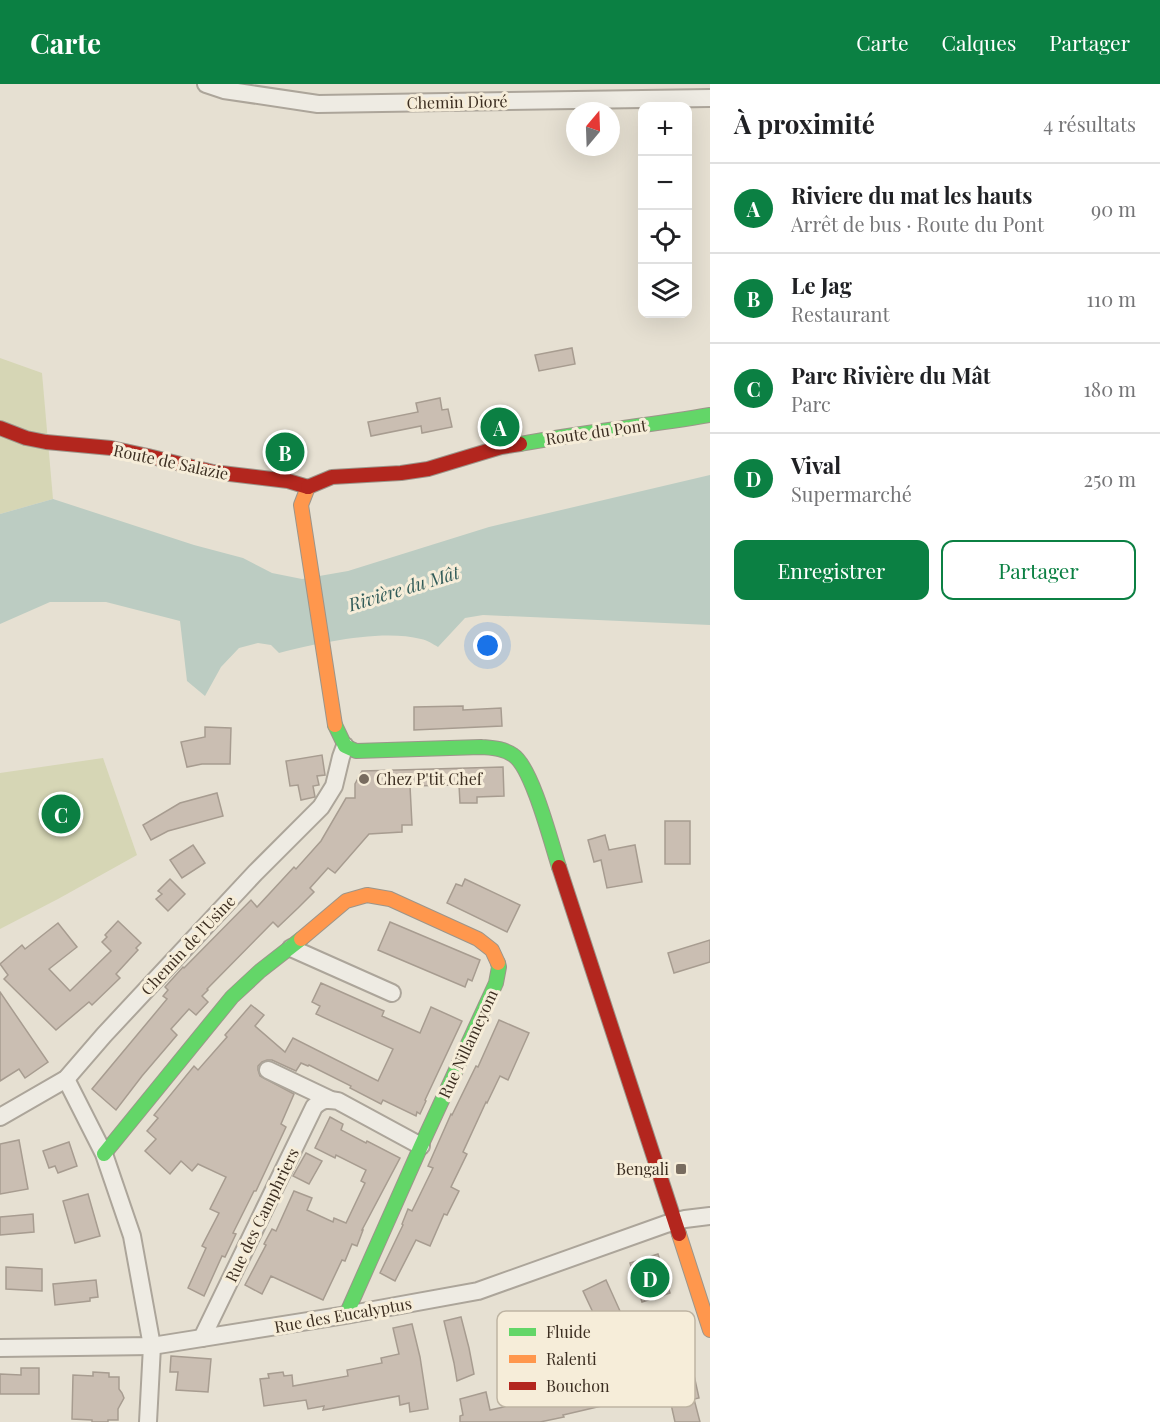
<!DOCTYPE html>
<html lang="fr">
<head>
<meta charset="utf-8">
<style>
	:root { --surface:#fff; --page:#f2f2f2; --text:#202124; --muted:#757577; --line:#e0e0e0; --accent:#0b8043 }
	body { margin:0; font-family:"Playfair Display",serif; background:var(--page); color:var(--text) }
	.controls { position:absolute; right:18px; top:18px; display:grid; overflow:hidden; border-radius:12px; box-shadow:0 6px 24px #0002 }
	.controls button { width:54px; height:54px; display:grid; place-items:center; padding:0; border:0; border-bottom:2px solid var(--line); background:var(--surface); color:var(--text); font:30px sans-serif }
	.compass { position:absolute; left:566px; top:18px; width:54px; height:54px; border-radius:50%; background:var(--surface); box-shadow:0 6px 24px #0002; rotate:19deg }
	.you { position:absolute; left:488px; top:562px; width:21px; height:21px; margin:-15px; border:4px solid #fff; border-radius:50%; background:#1a73e8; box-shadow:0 0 0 9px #1a73e833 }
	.badge { display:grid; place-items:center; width:39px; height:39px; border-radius:50%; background:var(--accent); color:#fff; font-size:20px; font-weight:700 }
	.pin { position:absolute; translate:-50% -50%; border:3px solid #fff; box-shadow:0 2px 6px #0006 }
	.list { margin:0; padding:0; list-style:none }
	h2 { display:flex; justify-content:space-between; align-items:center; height:78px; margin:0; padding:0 24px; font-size:26px }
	h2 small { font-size:20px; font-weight:400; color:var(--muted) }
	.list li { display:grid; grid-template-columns:39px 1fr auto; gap:18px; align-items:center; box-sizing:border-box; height:90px; padding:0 24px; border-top:2px solid var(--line) }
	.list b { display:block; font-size:22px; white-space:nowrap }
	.list p { margin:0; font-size:20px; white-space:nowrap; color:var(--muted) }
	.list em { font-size:20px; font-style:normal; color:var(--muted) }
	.actions { display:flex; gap:12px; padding:18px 24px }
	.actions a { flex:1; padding:14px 0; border:2px solid var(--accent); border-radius:12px; text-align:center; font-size:21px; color:var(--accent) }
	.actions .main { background:var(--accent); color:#fff }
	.icon { flex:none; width:33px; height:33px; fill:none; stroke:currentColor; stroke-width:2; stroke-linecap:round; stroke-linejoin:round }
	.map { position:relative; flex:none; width:710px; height:1338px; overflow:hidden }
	header { display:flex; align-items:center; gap:36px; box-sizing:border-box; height:84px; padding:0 30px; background:var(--accent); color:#fff }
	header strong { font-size:28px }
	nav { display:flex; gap:33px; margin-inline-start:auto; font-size:21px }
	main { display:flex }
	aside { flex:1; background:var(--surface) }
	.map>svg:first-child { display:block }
</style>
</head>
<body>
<header>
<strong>Carte</strong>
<nav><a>Carte</a><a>Calques</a><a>Partager</a></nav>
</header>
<main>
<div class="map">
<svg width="710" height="1338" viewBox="0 0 710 1338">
	<rect width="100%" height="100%" fill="#e6e0d2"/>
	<!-- green -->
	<g fill="#d6d6b5">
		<path d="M0,274L42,289L53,415L0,430Z"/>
		<path d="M103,674L137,771L58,815L0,845V689Z"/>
	</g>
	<!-- water -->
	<path fill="#bcccc2" d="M710,391V541L483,531L465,534L438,563C433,560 427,556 421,555C382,545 318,559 279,569L271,561L258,559L239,564L221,583L205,612L187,597L180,537L106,518H50L0,540V430L53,415L194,461L243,474L272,489L302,495L348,487L489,443Z"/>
	<!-- building -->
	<g fill="#cabeb2" stroke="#a79c90" stroke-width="1.5">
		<path d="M572,264L575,280L539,287L535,271Z"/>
		<path d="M440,314L442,326L448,325L452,343L422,349L421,342L371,352L368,338L418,328L416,319Z"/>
		<path d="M301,360L302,380L280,382L279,361Z"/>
		<path d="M463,622V626L501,624L502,642L414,646V623Z"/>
		<path d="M205,643L231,644L230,680H202L187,683L181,658L205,653Z"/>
		<path d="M322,671L325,691L317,692L319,701L313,702L315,713L301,716L298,701L290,702L286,677Z"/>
		<path d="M503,683L504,712L477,713V719H460L459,701L410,702L412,741H402V748L369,750L335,789L328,784L310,804L314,808L298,824L278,843L273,838L207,905L208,906L202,912L208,918L196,931L189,925L171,945L177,951L142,992L116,1026L92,1005L167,915L163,912L168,906L165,903L183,883L184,884L251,816L257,823L294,783L296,785L321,757L346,714H355V700L362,687Z"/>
		<path d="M217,709L223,732L168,747L151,756L143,741L180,719Z"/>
		<rect x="665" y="737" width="25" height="43"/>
		<path d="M605,751L609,766L635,761L642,798L607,804L601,776L594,778L588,756Z"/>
		<path d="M193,761L205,779L182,794L170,776Z"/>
		<path d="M170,795L185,810L168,827L156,815L162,810L158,807Z"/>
		<path d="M465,795L520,821L507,848L447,819L456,800L462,802Z"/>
		<path d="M118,837L141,859L136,864L138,866L116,890L120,894L92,921L89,918L56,946L4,895L8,891L0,880L22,861L25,865L58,839L77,863L49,885L70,907L111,867L102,858L107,853L105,851Z"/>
		<path d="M390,838L480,876L472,897L468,895L465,903L378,866Z"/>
		<path d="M710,856V878L674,889L668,869Z"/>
		<path d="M321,899L384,927L382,932L420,949L431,923L462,937L425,1016L426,1017L420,1030L417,1028L416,1032L383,1016L381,1020L350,1004L351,1002L309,981L308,982L301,979L296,987L272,976H267L262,978L258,982V986L260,992L294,1010L281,1040L286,1043L256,1107H254L233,1149L236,1150L225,1173L222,1172L204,1212L188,1204L206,1164L202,1162L219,1129L210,1125L226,1093L198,1080L192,1087L181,1077L170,1090L145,1067L156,1055L147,1047L158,1034L154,1031L194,982L198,986L227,953L225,951L251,921L264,931L255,942L285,968L293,954L378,997L393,965L316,930L320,922L312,918Z"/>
		<path d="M0,908L48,978L25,994L19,985L0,997Z"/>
		<path d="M499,936L529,949L508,996L500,992L487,1019L486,1018L463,1068L467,1070L451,1103L459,1107L447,1131L444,1130L430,1162L416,1156L395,1197L380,1189L403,1141L402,1140L408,1125L412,1127L433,1084L428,1082L451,1030L452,1031L476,982L478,983Z"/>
		<path d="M330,1033L343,1040L341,1046L366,1059L367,1057L400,1074L362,1146H363L357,1162L352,1160L345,1177L342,1176L323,1216L271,1192L262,1210L245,1201L266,1161L264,1160L272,1145L276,1147L294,1107L312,1114L307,1126L333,1138L334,1134L346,1139L365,1099L361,1097L366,1086L336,1071L335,1074L315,1064Z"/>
		<path d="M19,1056L28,1105L0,1110V1060Z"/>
		<path d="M69,1058L77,1082L58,1089L55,1082L49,1084L43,1067Z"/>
		<path d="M306,1069L322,1077L309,1100L293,1092Z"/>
		<path d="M88,1110L100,1152L75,1159L63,1117Z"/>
		<path d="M33,1130L34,1148L0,1151V1133Z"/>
		<path d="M658,1170L670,1209L642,1218L630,1179Z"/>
		<path d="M6,1183L42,1185V1207L6,1205Z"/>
		<path d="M96,1196L98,1213L90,1214V1217L55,1221L53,1200Z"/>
		<path d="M606,1196L620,1227L597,1237L583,1207Z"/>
		<path d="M461,1233L469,1264L474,1290L457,1297L454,1279L444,1237Z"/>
		<path d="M412,1240L420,1273L428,1325L410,1328L409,1319L400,1321L399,1312L323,1326L324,1322L308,1325L306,1316L264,1322L260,1295L269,1294L268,1290L283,1288L284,1292L292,1291L293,1302L348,1292L347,1286L382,1279L381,1274L399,1270L393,1244Z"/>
		<path d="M674,1240L683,1274L690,1273L699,1314L694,1315L700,1338H675L669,1311L624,1321L623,1317L563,1331L564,1333L540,1338H460V1332L463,1331L460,1315L486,1308L490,1326L530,1317L525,1297L548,1290L554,1312L559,1311L560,1314L592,1307L591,1303L647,1289L652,1299L666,1294L651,1245Z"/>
		<path d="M171,1272L211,1275L208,1308L176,1306L178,1288H170Z"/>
		<path d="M21,1284H39V1310H0V1290L21,1291Z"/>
		<path d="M93,1288L109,1289V1293H119V1305L122,1309L124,1314L118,1325V1336H108V1338H92V1336L72,1335L73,1291L93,1292Z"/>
	</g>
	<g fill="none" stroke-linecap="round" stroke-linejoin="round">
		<defs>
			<g id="street">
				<path d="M206,0L224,6L318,20L710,14"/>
				<path d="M291,864L392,909"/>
				<path d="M268,986L329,1015"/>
				<path d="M66,995L104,1070L132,1152L152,1262L148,1338"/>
				<path d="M0,1033L66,995L104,951L255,789L321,723L334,702L341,673L345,662"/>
				<path d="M202,1254L314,1023C322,1015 327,1015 338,1017L421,1062"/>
				<path d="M0,1264L152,1262L346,1231L478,1207L666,1140L685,1135L710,1132"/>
			</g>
			<g id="fast">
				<path d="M520,360C583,348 647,342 710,331"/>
				<path d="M335,641L345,662L356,667L481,663C492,664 503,664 513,671C532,683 551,758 559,783"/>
				<path d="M104,1070L232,913L260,887L301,855"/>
				<path d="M346,1231L421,1062L496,899L499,883L498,879"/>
			</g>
			<g id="slow">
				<path d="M308,403L301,421L335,641"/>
				<path d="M301,855L346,817L367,811L390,815L478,855L492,866L498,879"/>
				<path d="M679,1150L710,1246"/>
			</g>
			<g id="jam">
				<path d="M0,344L26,354L46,358L111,364L148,372L213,388L288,397L308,403"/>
				<path d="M308,403L332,393L401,389L428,385L501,363L520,360"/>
				<path d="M559,783L679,1150"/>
			</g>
		</defs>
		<!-- street casing -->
		<use href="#street" stroke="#aca59a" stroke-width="20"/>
		<!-- fast casing -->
		<use href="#fast" stroke="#9c958a" stroke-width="16"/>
		<!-- slow casing -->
		<use href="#slow" stroke="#9c958a" stroke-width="16"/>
		<!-- jam casing -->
		<use href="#jam" stroke="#9c958a" stroke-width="16"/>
		<!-- street -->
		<use href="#street" stroke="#eeebe3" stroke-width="16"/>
		<!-- fast -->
		<use href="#fast" stroke="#63d668" stroke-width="14"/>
		<!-- slow -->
		<use href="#slow" stroke="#ff974d" stroke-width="14"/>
		<!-- jam -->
		<use href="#jam" stroke="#b3261e" stroke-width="14"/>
	</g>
	<!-- markers -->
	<g fill="#786c5f" stroke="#f6edd9" stroke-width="2">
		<circle cx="364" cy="695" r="6"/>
		<rect x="675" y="1079" width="12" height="12" rx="3"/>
	</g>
	<g text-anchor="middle" stroke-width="6" stroke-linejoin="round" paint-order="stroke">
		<!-- street labels -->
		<g font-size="16" fill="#3c2e21" stroke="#f6edd9">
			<text transform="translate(457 18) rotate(-1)" y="6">Chemin Dioré</text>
			<text transform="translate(596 348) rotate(-8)" y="6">Route du Pont</text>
			<text transform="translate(171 378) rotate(12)" y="6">Route de Salazie</text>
			<text transform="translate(188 861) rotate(-47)" y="6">Chemin de l'Usine</text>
			<text transform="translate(468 960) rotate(-65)" y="6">Rue Nillameyom</text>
			<text transform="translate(262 1131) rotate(-64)" y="6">Rue des Camphriers</text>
			<text transform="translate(343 1231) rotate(-10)" y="6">Rue des Eucalyptus</text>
		</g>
		<!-- poi labels -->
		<g font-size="16" fill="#3c2e21" stroke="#f6edd9" text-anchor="start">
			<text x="376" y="701">Chez P'tit Chef</text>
			<text x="669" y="1091" text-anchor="end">Bengali</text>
		</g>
		<!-- water labels -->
		<g font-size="18" font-style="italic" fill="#315b58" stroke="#f6edd9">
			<text transform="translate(404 505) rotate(-17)" y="6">Rivière du Mât</text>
		</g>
	</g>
	<!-- legend -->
	<rect x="497" y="1227" width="198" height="96" rx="9" fill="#f6edd9" stroke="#beb4a2" stroke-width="1.5"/>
	<rect x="509" y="1244" width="27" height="8" fill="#63d668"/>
	<rect x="509" y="1271" width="27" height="8" fill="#ff974d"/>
	<rect x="509" y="1298" width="27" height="8" fill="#b3261e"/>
	<g font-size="16" fill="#3c2e21">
		<text x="546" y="1254">Fluide</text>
		<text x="546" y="1281">Ralenti</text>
		<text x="546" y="1308">Bouchon</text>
	</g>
</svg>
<div class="controls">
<button>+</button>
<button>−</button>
<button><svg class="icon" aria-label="locate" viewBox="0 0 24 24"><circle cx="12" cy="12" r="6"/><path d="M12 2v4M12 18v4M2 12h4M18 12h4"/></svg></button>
<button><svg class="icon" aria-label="layers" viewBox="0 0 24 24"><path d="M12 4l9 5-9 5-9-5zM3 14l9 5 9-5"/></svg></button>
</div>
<svg class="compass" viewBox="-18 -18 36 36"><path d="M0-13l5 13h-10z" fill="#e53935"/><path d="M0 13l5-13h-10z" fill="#757577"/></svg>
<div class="you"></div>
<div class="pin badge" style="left:500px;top:343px">A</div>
<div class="pin badge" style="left:285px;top:368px">B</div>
<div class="pin badge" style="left:61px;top:730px">C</div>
<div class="pin badge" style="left:650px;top:1194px">D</div>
</div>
<aside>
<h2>À proximité<small>4 résultats</small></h2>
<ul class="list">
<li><span class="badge">A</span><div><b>Riviere du mat les hauts</b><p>Arrêt de bus · Route du Pont</p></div><em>90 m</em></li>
<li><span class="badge">B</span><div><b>Le Jag</b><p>Restaurant</p></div><em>110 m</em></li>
<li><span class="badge">C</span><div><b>Parc Rivière du Mât</b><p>Parc</p></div><em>180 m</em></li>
<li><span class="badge">D</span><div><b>Vival</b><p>Supermarché</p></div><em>250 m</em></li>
</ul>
<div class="actions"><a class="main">Enregistrer</a><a>Partager</a></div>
</aside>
</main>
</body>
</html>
